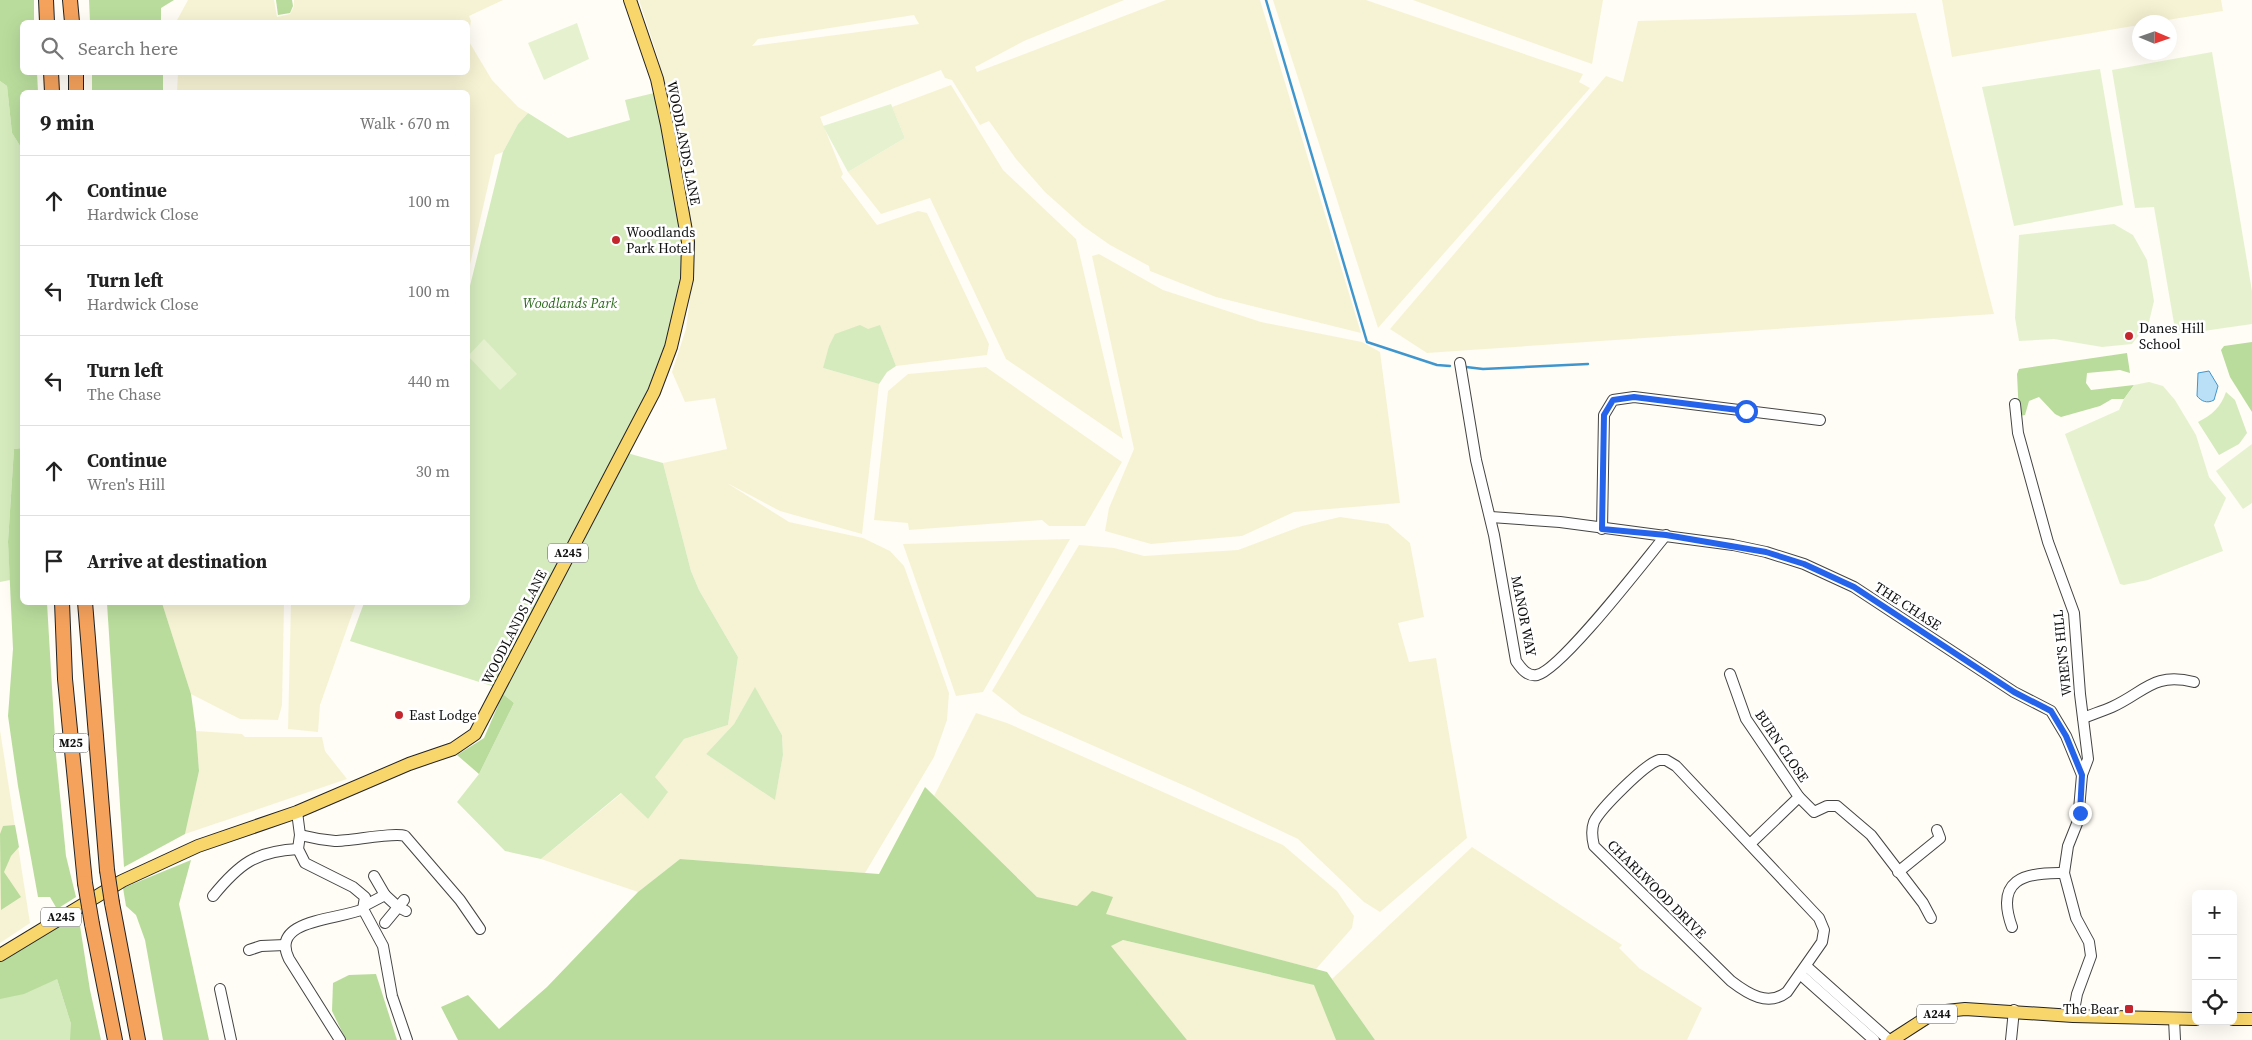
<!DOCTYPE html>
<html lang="en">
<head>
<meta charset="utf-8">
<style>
	:root { --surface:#fff; --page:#f6f6f6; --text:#222; --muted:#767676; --line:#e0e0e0 }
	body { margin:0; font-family:"Source Serif 4",serif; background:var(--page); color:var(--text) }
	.controls { position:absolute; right:15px; bottom:15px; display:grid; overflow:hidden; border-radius:8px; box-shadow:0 5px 20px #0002 }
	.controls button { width:45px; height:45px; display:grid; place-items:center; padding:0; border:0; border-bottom:1px solid var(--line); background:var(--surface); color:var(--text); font:25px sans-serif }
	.compass { position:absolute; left:2132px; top:15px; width:45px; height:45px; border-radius:50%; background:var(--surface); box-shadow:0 5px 20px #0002; rotate:92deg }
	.stop { position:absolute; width:15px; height:15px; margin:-11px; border:4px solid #2563eb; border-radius:50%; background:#fff }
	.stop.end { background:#2563eb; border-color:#fff; box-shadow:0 1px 5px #0008 }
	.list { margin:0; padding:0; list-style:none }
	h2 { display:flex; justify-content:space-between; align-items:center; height:65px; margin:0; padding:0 20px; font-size:21px }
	h2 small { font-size:16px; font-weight:400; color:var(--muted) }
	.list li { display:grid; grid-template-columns:32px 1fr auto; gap:15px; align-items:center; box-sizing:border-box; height:90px; padding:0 20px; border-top:1px solid var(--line) }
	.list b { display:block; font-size:19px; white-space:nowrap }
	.list p { margin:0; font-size:16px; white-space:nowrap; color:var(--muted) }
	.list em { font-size:16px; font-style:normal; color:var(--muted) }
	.icon { flex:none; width:28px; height:28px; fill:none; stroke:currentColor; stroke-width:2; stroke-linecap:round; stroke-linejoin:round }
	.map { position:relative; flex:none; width:2252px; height:1040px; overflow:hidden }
	.search { position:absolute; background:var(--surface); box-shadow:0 5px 20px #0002; left:20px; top:20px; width:450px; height:55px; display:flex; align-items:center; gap:12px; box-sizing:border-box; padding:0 18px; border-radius:8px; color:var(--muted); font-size:19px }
	.panel { position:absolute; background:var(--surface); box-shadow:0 5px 20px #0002; left:20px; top:90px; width:450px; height:515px; border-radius:8px }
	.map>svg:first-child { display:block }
</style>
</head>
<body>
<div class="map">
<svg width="2252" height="1040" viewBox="0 0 2252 1040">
	<rect width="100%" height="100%" fill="#fffdf5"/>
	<!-- farmland -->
	<g fill="#f6f3d4" fill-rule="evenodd">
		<path d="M188,0H274L277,17L290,14L294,6V0H503L469,16L471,21L468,40V22H176Z"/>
		<path d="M639,0H1124L1024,41L975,67L977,72L1166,0H1260L1361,333L1216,297L1150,271L1149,266L1110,245L1083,226L1045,192L1016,159L989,121L980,125L952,80L945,78L941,70L820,117L843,174L841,177L877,225L918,211L927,213L989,344L987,355L896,366L880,326L823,368L879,384L862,534L780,511L727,483L789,522L863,538L890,551L904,566L949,693L947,720L934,757L865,873L680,859L638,892L541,859L622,793L648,819L654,777L684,739L728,725L738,657L699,590L691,571L663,463L727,449L715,398L685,402L672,372L686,329L694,266L692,241L659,61ZM914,15L919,24L752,46L758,39ZM755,688L782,735L783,755L775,799L706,754L734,724Z"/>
		<path d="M1273,0H1366L1583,74L1579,82L1590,88L1378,328Z"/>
		<path d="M1413,0H1603L1592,64Z"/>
		<path d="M1942,0H2221L2223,11L2155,22H2140L2139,25L1952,57Z"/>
		<path d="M1916,13L1994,314L1427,353L1390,329L1606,76L1623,82L1638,21Z"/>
		<path d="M468,40L492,80L518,107L528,113L518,124L503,152L495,155L468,273V92H177L178,73L468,72Z"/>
		<path d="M951,85L1003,170L1076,239L1123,439L1006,359L930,198L881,214L848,172L905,138L892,107Z"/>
		<path d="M1099,254L1163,290L1261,322L1362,342L1380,352L1400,503L1294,512L1242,536L1151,544L1105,531L1109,508L1134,449L1092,256Z"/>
		<path d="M986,367L1122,462L1085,526H1049L1042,520L909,530L908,523L874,520L888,391L908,374Z"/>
		<path d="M1340,517L1388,524L1410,543L1424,617L1398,623L1409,662L1436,658L1467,838L1380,912L1364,902L1298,839L1192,789L1021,714L992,691L1079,545L1114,548L1144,556L1238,550L1302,526Z"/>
		<path d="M1070,539L983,692L956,696L903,544Z"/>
		<path d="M162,603H284L282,705L278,720L240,719L191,694Z"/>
		<path d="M291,603H356L320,705L318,732L288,729Z"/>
		<path d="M976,713L1007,723L1283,845L1337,891L1354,916L1352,928L1316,969L1037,897L934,796Z"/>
		<path d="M0,730L30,923L0,943Z"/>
		<path d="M196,731L242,734L245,737H322L325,751L347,779L185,834L199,771Z"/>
		<path d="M1472,847L1622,945L1619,948L1639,968L1702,1008L1687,1040H1375L1332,979Z"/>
		<path d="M1123,940L1315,985L1336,1040H1187L1110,946Z"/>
	</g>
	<!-- green -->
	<g fill="#d5ebbd">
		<path d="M0,81L7,86L12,133L22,149V448L14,449L8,542L10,580L0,582Z"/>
		<path d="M654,93L672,180L682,247L681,273L667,339L644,399L495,687L350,641L364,603L468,602V294L503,152L518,124L528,113L568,138L630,120L625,100Z"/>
		<path d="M860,325L868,329L880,325L896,366L887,372L879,384L823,368L829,346L835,334Z"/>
		<path d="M2226,392L2235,400L2247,433L2239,444L2219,455L2198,422C2212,415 2221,407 2226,392Z"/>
		<path d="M627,453L663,463L691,571L699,590L738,657L728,725L684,739L655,777L668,792L648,819L621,793L541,859L505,851L457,802L479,774L514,703L503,694Z"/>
		<path d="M755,687L782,735L783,755L775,800L706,754L734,724Z"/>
		<path d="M43,934L76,1040H0V962Z"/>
	</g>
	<!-- forest -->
	<g fill="#b9dc9c">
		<path d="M0,0H34V22H22V72L37,73L38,92H22V149L12,133L7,86L0,81Z"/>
		<path d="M89,0H174L161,8V22H90Z"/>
		<path d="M276,0H292L293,6L290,13L278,15Z"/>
		<rect x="92" y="73" width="71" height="19"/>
		<path d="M2252,342V412L2230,377L2221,350L2224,346Z"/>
		<path d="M2127,353L2130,373L2120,370L2087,373L2086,383L2091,390L2134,385L2124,399H2112L2100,406L2061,417L2055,414L2039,397L2029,401L2025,415L2019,416L2017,374L2019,369Z"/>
		<path d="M22,448V602L47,603L56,755L66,856L76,897L57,909L50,897H38L18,786L8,716L13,649L8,542L14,449Z"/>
		<path d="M107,603H162L191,694L196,731L199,771L185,834L124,867Z"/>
		<path d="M503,694L514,703L479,774L457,755L484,738Z"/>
		<path d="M925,787L1037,897L1077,906L1092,891L1113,897L1106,914L1327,972L1375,1040H1336L1314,985L1123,940L1111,946L1187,1040H458L441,1007L468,995L499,1029L547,987L638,892L680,859L879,874Z"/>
		<path d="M15,825L19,847L11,856L4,872L21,897L1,910L0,834L3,826Z"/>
		<path d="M191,860L179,904L209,1040H163L145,940L136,915L126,906L123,888Z"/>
		<path d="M78,913L90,990L101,1040H70L71,1024L57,979L24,994L0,999V962Z"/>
		<path d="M376,974L397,1040H346L332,1011L333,983L349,975Z"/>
	</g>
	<!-- pitch -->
	<g fill="#e6f2cf">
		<path d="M577,23L589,59L544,80L528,43Z"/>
		<path d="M2212,52L2252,291V324L2176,335L2154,207L2135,208L2112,70Z"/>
		<path d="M2100,69L2123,205L2014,226L1982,87Z"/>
		<path d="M891,104L905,138L848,172L823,126Z"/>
		<path d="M2114,224L2133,235L2147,260L2154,301L2149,322L2132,344L2102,347L2054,339L2019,341L2015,318L2019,235Z"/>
		<path d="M484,339L517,374L500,390L468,356Z"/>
		<path d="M2149,382L2163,386L2175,400L2196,435L2209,477L2226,498L2214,525L2223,551L2148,580L2124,585L2120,584L2065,434L2119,410L2124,399L2134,385Z"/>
		<path d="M2252,444V503L2243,509L2216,471Z"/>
	</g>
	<!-- water -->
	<path fill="#b9e0f7" stroke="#3f96cf" d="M2209,371L2218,386L2214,400C2207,404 2201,401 2197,396L2198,373Z"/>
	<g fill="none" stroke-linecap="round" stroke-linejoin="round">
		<!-- stream -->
		<g stroke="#3f96cf" stroke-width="2.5">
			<path d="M1266,0L1367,342L1437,365L1450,366"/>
			<path d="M1466,367L1483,369L1588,364"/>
		</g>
		<defs>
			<g id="minor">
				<path d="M1460,363L1476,460L1494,535L1516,661C1521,668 1527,677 1537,675C1561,670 1646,559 1666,535"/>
				<path d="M2015,404L2018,433L2048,542L2074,613L2080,694L2088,759L2082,775L2078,821L2068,846L2064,873L2076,918L2089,942L2091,956L2077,994L2073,1016"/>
				<path d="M1491,517L1560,522L1733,545L1766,552L1804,564L1854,587L2014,692L2051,711L2066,736L2082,775"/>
				<path d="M1602,529L1604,415L1613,400L1634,397L1820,420"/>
				<path d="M1730,674L1746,719L1799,797L1750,844"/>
				<path d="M2083,718C2093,714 2103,711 2112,707C2145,692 2153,672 2194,682"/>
				<path d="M1659,760H1666L1676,766L1819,918L1824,930L1822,942L1787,992C1768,1007 1748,994 1731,981L1594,846C1592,838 1591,830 1594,822C1600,809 1645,764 1659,760Z"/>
				<path d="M1799,797L1814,812L1827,806H1837L1871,835L1923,903L1931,918"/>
				<path d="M297,812L300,835L298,849L305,863L353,887L365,897L363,909C341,920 269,918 289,959L340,1040"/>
				<path d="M300,835C312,838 324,840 335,841C351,841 395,832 405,836L460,900L480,929"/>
				<path d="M1898,872L1940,838L1937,830"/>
				<path d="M385,895L398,907L406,911"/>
				<path d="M213,896C239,864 256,851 298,849"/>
				<path d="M364,906L385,895L374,876"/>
				<path d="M363,909L383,946L392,996L407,1040"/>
				<path d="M385,923L404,900"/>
				<path d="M2012,927C1995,880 2023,872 2064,873"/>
				<path d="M249,950L261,946L285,945"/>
				<path d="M1806,966L1889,1040"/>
				<path d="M1800,974L1874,1040"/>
				<path d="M220,989L231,1040"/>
				<path d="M2174,1019L2175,1040"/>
				<path d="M2011,1040L2014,1010"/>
			</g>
			<g id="major">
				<path d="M0,955L122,881L198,846L297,812L409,764L453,749L475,734L654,392L671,347L687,279L688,242L667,125L657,79L630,0"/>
				<path d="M2233,1019H2252"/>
				<path d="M1892,1040L1926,1018L1946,1011L1965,1009L2073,1016L2196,1019"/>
			</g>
			<g id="highway">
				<path d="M46,0L47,22"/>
				<path d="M70,0L72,22"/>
				<path d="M51,72L52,92"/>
				<path d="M76,72V92"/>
				<path d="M62,602L65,679L85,883"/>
				<path d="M85,602L107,870"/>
				<path d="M112,903L138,1040"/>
				<path d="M92,924L115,1040"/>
			</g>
		</defs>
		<!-- minor casing -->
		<use href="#minor" stroke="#444" stroke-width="12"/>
		<!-- major casing -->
		<use href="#major" stroke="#222" stroke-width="14"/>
		<!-- highway casing -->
		<use href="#highway" stroke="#222" stroke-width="16"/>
		<!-- minor -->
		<use href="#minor" stroke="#fff" stroke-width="10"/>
		<!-- major -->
		<use href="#major" stroke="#f9d66b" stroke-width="12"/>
		<!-- highway -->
		<use href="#highway" stroke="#f5a25d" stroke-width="14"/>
		<defs>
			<g id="highway-bridge">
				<path d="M107,870L112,903"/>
				<path d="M85,883L92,924"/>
			</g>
		</defs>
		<!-- highway-bridge casing -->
		<use href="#highway-bridge" stroke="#222" stroke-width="16" stroke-linecap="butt"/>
		<!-- highway-bridge -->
		<use href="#highway-bridge" stroke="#f5a25d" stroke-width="14"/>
	</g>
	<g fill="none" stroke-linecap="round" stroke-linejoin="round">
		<!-- route -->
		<path stroke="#2563eb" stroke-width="6" d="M1746,411L1634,397L1613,400L1604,415L1602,529L1666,535L1766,552L1804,564L1854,587L2014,692L2051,711L2066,736L2082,775L2080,813"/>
	</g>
	<!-- markers -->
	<g fill="#c4262e" stroke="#fff" stroke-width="2">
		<circle cx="616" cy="240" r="5"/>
		<circle cx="2129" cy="336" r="5"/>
		<circle cx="399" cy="715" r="5"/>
		<rect x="2124" y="1004" width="10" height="10" rx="2.5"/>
	</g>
	<g text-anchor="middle" stroke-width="5" stroke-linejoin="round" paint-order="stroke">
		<!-- shield labels -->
		<g fill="#fff" stroke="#585858" stroke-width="1">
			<rect x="548" y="543.5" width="40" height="19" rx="4"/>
			<rect x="53.5" y="733.5" width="35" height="19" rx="4"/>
			<rect x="41" y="907.5" width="40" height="19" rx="4"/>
			<rect x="1917" y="1004.5" width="40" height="19" rx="4"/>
		</g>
		<g font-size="12" font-weight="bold" fill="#111">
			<text x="568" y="557">A245</text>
			<text x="71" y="747">M25</text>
			<text x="61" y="921">A245</text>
			<text x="1937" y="1018">A244</text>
		</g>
		<!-- street labels -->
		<g font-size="14" fill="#111" stroke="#fff">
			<text transform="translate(684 143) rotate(79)" y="5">WOODLANDS LANE</text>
			<text transform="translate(1908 606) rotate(33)" y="5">THE CHASE</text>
			<text transform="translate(1524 616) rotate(79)" y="5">MANOR WAY</text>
			<text transform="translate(514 627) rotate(-63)" y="5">WOODLANDS LANE</text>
			<text transform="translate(2062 653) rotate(-96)" y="5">WREN'S HILL</text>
			<text transform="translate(1782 746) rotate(56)" y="5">BURN CLOSE</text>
			<text transform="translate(1657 889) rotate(45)" y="5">CHARLWOOD DRIVE</text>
		</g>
		<!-- poi labels -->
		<g font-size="14" fill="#111" stroke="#fff" text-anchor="start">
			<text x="626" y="237">Woodlands<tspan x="626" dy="16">Park Hotel</tspan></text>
			<text x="2139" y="333">Danes Hill<tspan x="2139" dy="16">School</tspan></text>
			<text x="409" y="720">East Lodge</text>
			<text x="2119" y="1014" text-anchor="end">The Bear</text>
		</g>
		<!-- park labels -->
		<g font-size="14" font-style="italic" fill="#2f6b1f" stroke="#fff">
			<text x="570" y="308">Woodlands Park</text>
		</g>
	</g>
</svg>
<div class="controls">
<button>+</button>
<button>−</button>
<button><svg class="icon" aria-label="locate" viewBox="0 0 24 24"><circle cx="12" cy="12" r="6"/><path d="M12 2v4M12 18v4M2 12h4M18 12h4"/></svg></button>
</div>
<svg class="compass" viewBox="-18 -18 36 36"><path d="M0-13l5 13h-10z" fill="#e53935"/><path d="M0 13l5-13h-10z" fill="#767676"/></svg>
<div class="stop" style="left:1746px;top:411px"></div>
<div class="stop end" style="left:2080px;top:813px"></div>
<div class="search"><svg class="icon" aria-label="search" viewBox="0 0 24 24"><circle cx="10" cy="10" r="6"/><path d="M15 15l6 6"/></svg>Search here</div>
<section class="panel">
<h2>9 min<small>Walk · 670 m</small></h2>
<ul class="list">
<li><svg class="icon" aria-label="ahead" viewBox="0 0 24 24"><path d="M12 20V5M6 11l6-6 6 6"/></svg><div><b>Continue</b><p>Hardwick Close</p></div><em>100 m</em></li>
<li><svg class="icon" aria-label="left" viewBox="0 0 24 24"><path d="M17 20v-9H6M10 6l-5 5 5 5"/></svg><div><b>Turn left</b><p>Hardwick Close</p></div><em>100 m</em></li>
<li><svg class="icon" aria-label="left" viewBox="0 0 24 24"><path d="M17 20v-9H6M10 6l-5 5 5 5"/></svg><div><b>Turn left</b><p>The Chase</p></div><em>440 m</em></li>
<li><svg class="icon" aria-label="ahead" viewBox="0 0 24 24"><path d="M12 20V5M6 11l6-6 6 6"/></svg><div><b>Continue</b><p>Wren's Hill</p></div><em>30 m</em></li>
<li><svg class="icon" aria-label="arrive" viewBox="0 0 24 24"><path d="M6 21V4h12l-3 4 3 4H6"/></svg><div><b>Arrive at destination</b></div></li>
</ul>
</section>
</div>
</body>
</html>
